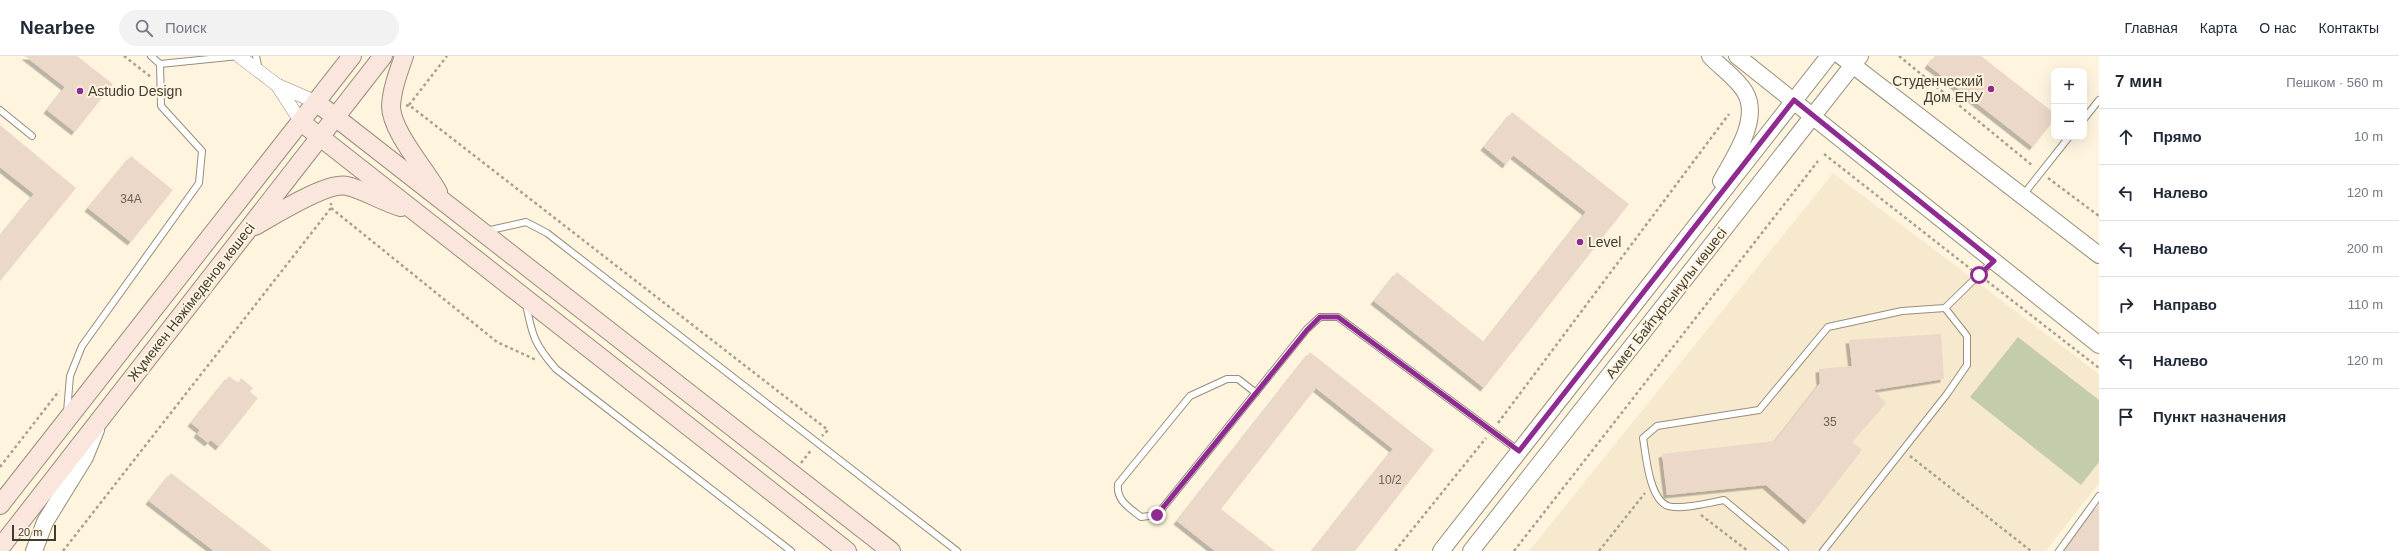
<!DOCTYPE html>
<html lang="ru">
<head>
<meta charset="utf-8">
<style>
	:root { --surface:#fff; --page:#f2f2f3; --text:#1f2937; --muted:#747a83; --line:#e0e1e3 }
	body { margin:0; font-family:Arial,sans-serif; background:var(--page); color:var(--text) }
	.controls { position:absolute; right:12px; top:12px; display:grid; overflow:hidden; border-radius:8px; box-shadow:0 4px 16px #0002 }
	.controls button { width:36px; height:36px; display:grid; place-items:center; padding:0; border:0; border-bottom:1px solid var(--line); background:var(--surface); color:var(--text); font:20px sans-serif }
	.scale { position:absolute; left:12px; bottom:10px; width:44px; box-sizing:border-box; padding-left:4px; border:2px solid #403c34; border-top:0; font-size:11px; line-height:14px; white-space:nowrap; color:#403c34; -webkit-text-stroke:3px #fff5df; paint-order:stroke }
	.stop { position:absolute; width:12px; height:12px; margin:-9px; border:3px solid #8f2a90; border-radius:50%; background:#fff }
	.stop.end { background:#8f2a90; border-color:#fff; box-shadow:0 1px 4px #0008 }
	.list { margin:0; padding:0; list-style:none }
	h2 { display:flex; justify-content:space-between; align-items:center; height:52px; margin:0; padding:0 16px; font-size:17px }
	h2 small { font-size:13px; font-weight:400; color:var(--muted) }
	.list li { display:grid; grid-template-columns:26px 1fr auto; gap:12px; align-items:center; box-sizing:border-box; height:56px; padding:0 16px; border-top:1px solid var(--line) }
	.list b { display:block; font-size:15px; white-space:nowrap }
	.list em { font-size:13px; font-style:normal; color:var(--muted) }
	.icon { flex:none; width:22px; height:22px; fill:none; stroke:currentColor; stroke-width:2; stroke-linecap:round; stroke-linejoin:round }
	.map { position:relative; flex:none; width:2099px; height:495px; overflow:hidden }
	header { display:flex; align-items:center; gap:24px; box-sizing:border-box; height:56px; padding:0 20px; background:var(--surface); border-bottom:1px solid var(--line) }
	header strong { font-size:19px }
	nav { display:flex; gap:22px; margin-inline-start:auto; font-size:14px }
	.search { width:280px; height:36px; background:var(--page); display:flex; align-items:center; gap:10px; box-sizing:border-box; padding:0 14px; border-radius:22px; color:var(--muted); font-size:15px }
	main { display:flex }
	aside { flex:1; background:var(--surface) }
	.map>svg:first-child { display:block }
</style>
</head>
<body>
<header>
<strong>Nearbee</strong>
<div class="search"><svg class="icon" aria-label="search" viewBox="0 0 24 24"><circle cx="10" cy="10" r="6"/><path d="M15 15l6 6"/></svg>Поиск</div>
<nav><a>Главная</a><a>Карта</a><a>О нас</a><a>Контакты</a></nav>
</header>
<main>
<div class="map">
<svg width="2099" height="495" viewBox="0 0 2099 495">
	<defs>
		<filter id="shadow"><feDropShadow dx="-3.5" dy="3.5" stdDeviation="0" flood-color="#0004"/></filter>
	</defs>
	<rect width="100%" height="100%" fill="#fff5df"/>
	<!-- built -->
	<path fill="#f7e9ce" d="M1833,117L2099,318V427L2046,495H1529Z"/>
	<!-- green -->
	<path fill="#c3cdac" d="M2018,281L2099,344V406L2081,429L1970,341Z"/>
	<!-- building -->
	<g fill="#ebd8c8" filter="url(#shadow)">
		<path d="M25,0H77L113,28L75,76L47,54L65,31Z"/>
		<path d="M1935,0H1981L2054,57V64L2033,91L1928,9Z"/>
		<path d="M1512,56L1629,148L1484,332L1374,245L1397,216L1484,286L1586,156L1513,99L1506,109L1484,91Z"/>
		<path d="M0,69L76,132L0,225V180L34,138L0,111Z"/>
		<path d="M131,100L173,134L131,186L88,152Z"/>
		<path d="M1941,278L1944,323L1874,334L1886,347L1852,386L1862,394L1807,465L1766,429L1667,439L1662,398L1775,385L1820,327L1819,313L1852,310L1849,284Z"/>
		<path d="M1310,296L1434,394L1355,495H1312L1393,393L1316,332L1221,453L1275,495H1215L1177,465Z"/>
		<path d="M229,320L238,327L241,322L253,332L250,336L258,342L219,391L211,384L208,387L197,378L200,374L191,367Z"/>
		<path d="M171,417L272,495H214L149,445Z"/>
		<path d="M2099,448V495H2065Z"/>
	</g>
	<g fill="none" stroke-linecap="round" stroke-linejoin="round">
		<defs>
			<g id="service">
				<path d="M151,0L160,8L239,0"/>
				<path d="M256,0L259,14"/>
				<path d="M0,54L32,80"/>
				<path d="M2084,63L2099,44"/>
				<path d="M2023,139L2069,81"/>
				<path d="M486,175L526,166L547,177L957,495"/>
				<path d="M526,248C532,280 535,289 556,313L791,495"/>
				<path d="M1256,337L1238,323H1227L1190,340L1118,428C1116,445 1130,452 1141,461L1157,459L1307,273L1320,261H1338L1519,395"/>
				<path d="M67,356L70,320L82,290L199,127L202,95L161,50L160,8"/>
				<path d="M1785,495L1724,444C1709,447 1681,454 1668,450C1649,443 1646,399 1643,382L1657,370L1759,354L1828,271L1902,255L1945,252L1993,205"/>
				<path d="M1823,495L1947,338L1967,309V280L1945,252"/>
				<path d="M2059,495L2099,440"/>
			</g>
			<g id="minor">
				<path d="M239,0L277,29L316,46"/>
				<path d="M277,29L301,66"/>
			</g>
			<g id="tertiary">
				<path d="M1710,0C1721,12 1737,22 1745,36C1761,63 1734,101 1721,125"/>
				<path d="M1737,0L2099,289"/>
				<path d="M1841,0L2099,199"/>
				<path d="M34,495L45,466L85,401L96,374"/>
				<path d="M1441,495L1829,0"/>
				<path d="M1471,495L1860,0"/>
			</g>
			<g id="secondary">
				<path d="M404,0C398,17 392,33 391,50C391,75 426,114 438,136"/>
				<path d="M316,46L891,495"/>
				<path d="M301,66L847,495"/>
				<path d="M255,170C273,160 327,125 347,130C365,134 383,146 401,151"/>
				<path d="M0,449L352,0"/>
				<path d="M0,492L383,0"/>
			</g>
		</defs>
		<!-- service casing -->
		<use href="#service" stroke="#978e7b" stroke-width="8"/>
		<!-- minor casing -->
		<use href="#minor" stroke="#978e7b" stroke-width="14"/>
		<!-- tertiary casing -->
		<use href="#tertiary" stroke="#978e7b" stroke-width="18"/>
		<!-- secondary casing -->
		<use href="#secondary" stroke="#978e7b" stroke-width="20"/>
		<!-- path -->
		<g stroke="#a8a191" stroke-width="2.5" stroke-dasharray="3 3" stroke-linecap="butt">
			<path d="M124,0L151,21"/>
			<path d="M1899,0L2033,110"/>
			<path d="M409,49L447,0"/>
			<path d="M406,50L409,49L828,374L822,380"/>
			<path d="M1824,98L1972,214"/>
			<path d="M2048,122L2099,160"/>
			<path d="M331,152L497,286L536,304"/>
			<path d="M1987,225L2099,312"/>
			<path d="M1498,367L1729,58"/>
			<path d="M1910,400L2031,495"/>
			<path d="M801,407L812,393"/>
			<path d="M0,411L59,335"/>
			<path d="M1701,459L1748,495"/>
			<path d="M63,495L331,152V147"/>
			<path d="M1395,495L1486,382"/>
			<path d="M1514,495L1818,105"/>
			<path d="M1599,495L1645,437"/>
		</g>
		<!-- service -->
		<use href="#service" stroke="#fff" stroke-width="6"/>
		<!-- minor -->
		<use href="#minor" stroke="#fff" stroke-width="13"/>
		<!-- tertiary -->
		<use href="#tertiary" stroke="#fff" stroke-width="16"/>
		<!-- secondary -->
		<use href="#secondary" stroke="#fbe6dd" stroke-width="18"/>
	</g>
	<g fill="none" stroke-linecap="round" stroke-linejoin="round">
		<!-- route -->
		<path stroke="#8f2a90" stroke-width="5" d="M1157,459L1307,274L1320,261H1338L1519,395L1794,44L1994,205L1979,219"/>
	</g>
	<!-- markers -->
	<g fill="#8f2a90" stroke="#fff5df" stroke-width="1.5">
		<circle cx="1991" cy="33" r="4"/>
		<circle cx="80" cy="35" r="4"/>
		<circle cx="1580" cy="186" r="4"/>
	</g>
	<g text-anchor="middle" stroke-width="4" stroke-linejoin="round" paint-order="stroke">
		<!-- number labels -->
		<g font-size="12" fill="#6b6359">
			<text x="131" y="147">34А</text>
			<text x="1830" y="370">35</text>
			<text x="1390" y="428">10/2</text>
		</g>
		<!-- poi labels -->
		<g font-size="14" fill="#403c34" stroke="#fff5df" text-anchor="start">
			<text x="1983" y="30" text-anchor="end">Студенческий<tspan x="1983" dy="16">Дом ЕНУ</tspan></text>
			<text x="88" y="40">Astudio Design</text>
			<text x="1588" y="191">Level</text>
		</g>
		<!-- street labels -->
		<g font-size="14" fill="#403c34" stroke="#fff5df">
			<text transform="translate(191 246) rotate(-52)" y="5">Жұмекен Нәжімеденов көшесі</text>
			<text transform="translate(1666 247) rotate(-52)" y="5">Ахмет Байтұрсынұлы көшесі</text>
		</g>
	</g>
</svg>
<div class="controls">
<button>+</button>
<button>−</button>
</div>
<div class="scale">20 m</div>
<div class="stop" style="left:1979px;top:219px"></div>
<div class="stop end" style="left:1157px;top:459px"></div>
</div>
<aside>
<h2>7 мин<small>Пешком · 560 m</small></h2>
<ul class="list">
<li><svg class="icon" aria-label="ahead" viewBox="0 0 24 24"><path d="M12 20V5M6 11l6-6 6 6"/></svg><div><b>Прямо</b></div><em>10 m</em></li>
<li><svg class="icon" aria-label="left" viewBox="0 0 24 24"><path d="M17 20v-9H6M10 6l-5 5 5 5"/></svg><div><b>Налево</b></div><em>120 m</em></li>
<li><svg class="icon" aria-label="left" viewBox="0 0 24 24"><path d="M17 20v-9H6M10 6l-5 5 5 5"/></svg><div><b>Налево</b></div><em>200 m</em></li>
<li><svg class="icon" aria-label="right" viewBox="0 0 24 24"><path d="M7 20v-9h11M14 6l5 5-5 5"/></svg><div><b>Направо</b></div><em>110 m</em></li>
<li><svg class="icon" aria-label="left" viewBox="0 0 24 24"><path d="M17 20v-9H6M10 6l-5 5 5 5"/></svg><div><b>Налево</b></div><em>120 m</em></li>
<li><svg class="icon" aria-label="arrive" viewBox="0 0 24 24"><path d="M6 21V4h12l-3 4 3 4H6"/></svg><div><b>Пункт назначения</b></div></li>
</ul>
</aside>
</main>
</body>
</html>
